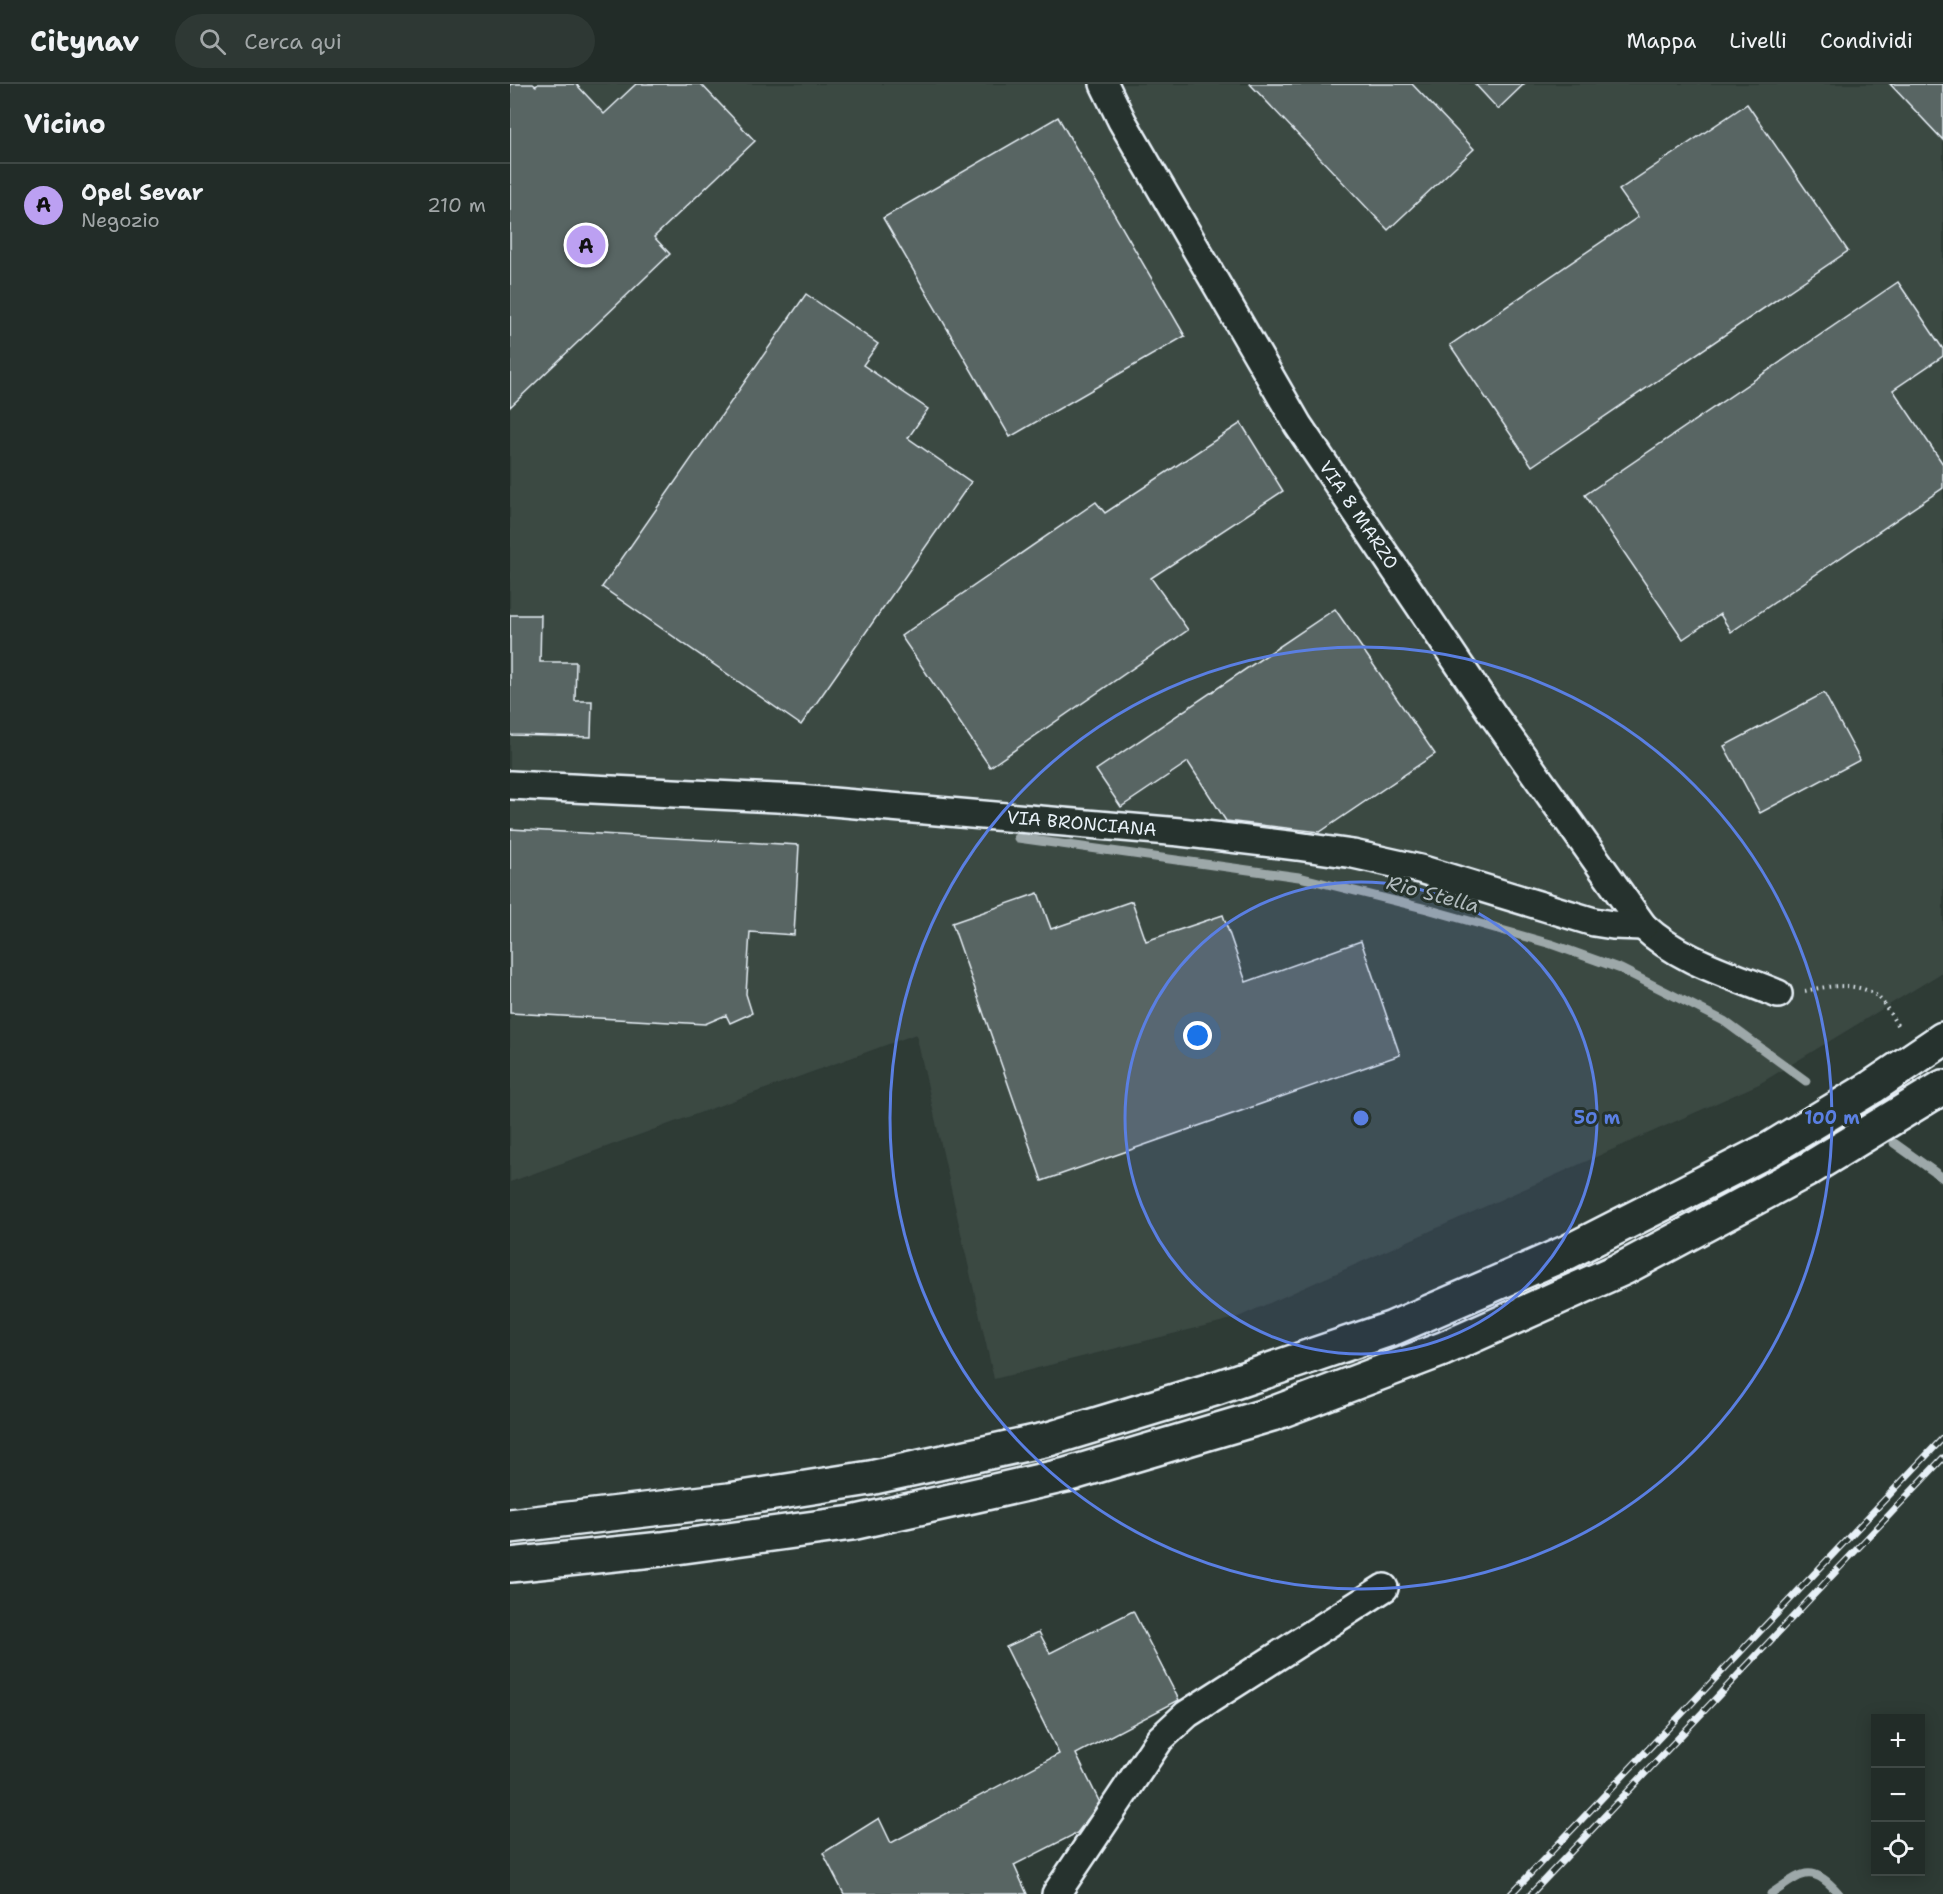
<!DOCTYPE html>
<html lang="it">
<head>
<meta charset="utf-8">
<style>
	:root { --surface:#222c28; --page:#2e3834; --text:#f1f3f6; --muted:#a2a7a8; --line:#3f4845; --accent:#bca0f2 }
	body { margin:0; font-family:"Shantell Sans",sans-serif; background:var(--page); color:var(--text) }
	.controls { position:absolute; right:18px; bottom:18px; display:grid; overflow:hidden; border-radius:0px; box-shadow:0 3px 15px #0003 }
	.controls button { width:54px; height:54px; display:grid; place-items:center; padding:0; border:0; border-bottom:2px solid var(--line); background:var(--surface); color:var(--text); font:30px sans-serif }
	.you { position:absolute; left:688px; top:952px; width:21px; height:21px; margin:-15px; border:4px solid #fff; border-radius:50%; background:#1a73e8; box-shadow:0 0 0 9px #1a73e833 }
	.badge { display:grid; place-items:center; width:39px; height:39px; border-radius:50%; background:var(--accent); color:#111; font-size:20px; font-weight:700 }
	.pin { position:absolute; translate:-50% -50%; border:3px solid #fff; box-shadow:0 2px 6px #0006 }
	.list { margin:0; padding:0; list-style:none }
	h2 { display:flex; justify-content:space-between; align-items:center; height:78px; margin:0; padding:0 24px; font-size:26px }
	h2 small { font-size:20px; font-weight:400; color:var(--muted) }
	.list li { display:grid; grid-template-columns:39px 1fr auto; gap:18px; align-items:center; box-sizing:border-box; height:84px; padding:0 24px; border-top:2px solid var(--line) }
	.list b { display:block; font-size:22px; white-space:nowrap }
	.list p { margin:0; font-size:20px; white-space:nowrap; color:var(--muted) }
	.list em { font-size:20px; font-style:normal; color:var(--muted) }
	.icon { flex:none; width:33px; height:33px; fill:none; stroke:currentColor; stroke-width:2; stroke-linecap:round; stroke-linejoin:round }
	.map { position:relative; flex:none; width:1433px; height:1810px; overflow:hidden }
	header { display:flex; align-items:center; gap:36px; box-sizing:border-box; height:84px; padding:0 30px; background:var(--surface); border-bottom:2px solid var(--line) }
	header strong { font-size:28px }
	nav { display:flex; gap:33px; margin-inline-start:auto; font-size:21px }
	.search { width:420px; height:54px; background:var(--page); display:flex; align-items:center; gap:15px; box-sizing:border-box; padding:0 21px; border-radius:33px; color:var(--muted); font-size:22px }
	main { display:flex }
	aside { flex:1; background:var(--surface) }
	.map>svg:first-child { display:block }
</style>
</head>
<body>
<header>
<strong>Citynav</strong>
<div class="search"><svg class="icon" aria-label="search" viewBox="0 0 24 24"><circle cx="10" cy="10" r="6"/><path d="M15 15l6 6"/></svg>Cerca qui</div>
<nav><a>Mappa</a><a>Livelli</a><a>Condividi</a></nav>
</header>
<main>
<aside>
<h2>Vicino<small></small></h2>
<ul class="list">
<li><span class="badge">A</span><div><b>Opel Sevar</b><p>Negozio</p></div><em>210 m</em></li>
</ul>
</aside>
<div class="map">
<svg width="1433" height="1810" viewBox="0 0 1433 1810">
	<rect width="100%" height="100%" fill="#2e3b35"/>
	<filter id="ink" filterUnits="userSpaceOnUse"><feTurbulence type="fractalNoise" baseFrequency=".0167" numOctaves="2"/><feDisplacementMap in="SourceGraphic" scale="12" xChannelSelector="R" yChannelSelector="G"/><feConvolveMatrix kernelMatrix="1 2 1 2 8 2 1 2 1" color-interpolation-filters="sRGB"/></filter>
	<g filter="url(#ink)">
		<!-- built -->
		<path fill="#3b4843" d="M0,0H1433V888L1249,1000L726,1234L484,1295L406,950L0,1098Z"/>
		<g fill="none" stroke-linecap="round" stroke-linejoin="round">
			<!-- stream -->
			<g stroke="#9da8a9" stroke-width="9">
				<path d="M508,754L789,793L917,825L1041,860L1111,885L1214,937L1296,997"/>
				<path d="M1384,1059L1433,1094"/>
				<path d="M1261,1810C1291,1790 1301,1777 1329,1810"/>
			</g>
		</g>
		<!-- building -->
		<g fill="#596563" stroke="#e8f1f8" stroke-width="1.5">
			<path d="M0,0H23L26,2L28,0H66L94,30L126,0H191L245,57L144,153L160,170L0,323Z"/>
			<path d="M740,0H902L964,65L878,146Z"/>
			<path d="M965,0H1014L988,25Z"/>
			<path d="M1380,0H1433V56Z"/>
			<path d="M1237,20L1338,167L1022,382L940,261L1128,133L1109,106Z"/>
			<path d="M548,33L675,252L500,353L373,134Z"/>
			<path d="M1388,198L1433,265V272L1383,306L1433,380V404L1221,548L1210,530L1173,555L1075,411Z"/>
			<path d="M296,210L368,260L353,281L418,325L398,354L461,398L291,641L92,503Z"/>
			<path d="M731,339L773,407L641,494L678,546L480,683L391,552L586,418L595,429Z"/>
			<path d="M825,525L925,670L810,748L716,737L678,678L611,723L586,686Z"/>
			<path d="M0,531H31L30,578H66L65,617H82L81,653L0,651Z"/>
			<path d="M1314,609L1350,676L1250,729L1214,662Z"/>
			<path d="M0,745L289,761L284,851L240,848L236,910L242,929L220,939L216,931L195,940L0,929Z"/>
			<path d="M528,809L541,845L622,817L636,857L713,831L736,898L851,857L890,971L532,1097L442,839Z"/>
			<path d="M623,1527L669,1616L566,1670L590,1719L567,1749L504,1781L517,1810H334L313,1769L369,1734L381,1759L549,1670L496,1563L529,1548L540,1569Z"/>
		</g>
		<g fill="none" stroke-linecap="round" stroke-linejoin="round">
			<defs>
				<g id="street">
					<path id="s1" d="M594,0L612,37L788,341L981,628L1133,842C1170,877 1222,891 1268,910"/>
					<path id="s2" d="M0,701L288,715L670,748L787,762L843,770L910,785L1084,838L1103,841L1133,842"/>
					<path d="M546,1810L650,1655L677,1630L874,1504"/>
				</g>
				<g id="highway">
					<path d="M0,1442L219,1416L360,1394L539,1355L704,1305L883,1244L1058,1168L1260,1065L1362,1003L1433,955"/>
					<path d="M0,1481L152,1465L342,1439L556,1391L762,1330L933,1265L1114,1184L1297,1086L1433,1003"/>
				</g>
			</defs>
			<!-- street casing -->
			<use href="#street" stroke="#e8f1f8" stroke-width="32"/>
			<!-- highway casing -->
			<use href="#highway" stroke="#e8f1f8" stroke-width="38"/>
			<!-- path -->
			<path stroke="#e8f1f8" stroke-width="4" stroke-dasharray="1.5 4.5" stroke-linecap="butt" d="M1295,907C1316,902 1350,897 1368,913C1376,921 1383,935 1389,944"/>
			<!-- street -->
			<use href="#street" stroke="#26332d" stroke-width="27"/>
			<!-- highway -->
			<use href="#highway" stroke="#26332d" stroke-width="33"/>
			<defs>
				<g id="rail">
					<path d="M1001,1810L1433,1354"/>
					<path d="M1021,1810L1433,1374"/>
				</g>
			</defs>
			<!-- rail casing -->
			<use href="#rail" stroke="#e8f1f8" stroke-width="7"/>
			<!-- rail -->
			<use href="#rail" stroke="#26332d" stroke-width="4.5" stroke-dasharray="14" stroke-linecap="butt"/>
		</g>
	</g>
	<!-- distance rings -->
	<circle cx="851" cy="1034" r="236" fill="#5a7fe2" fill-opacity=".12"/>
	<g fill="none" stroke="#5a7fe2" stroke-width="3">
		<circle cx="851" cy="1034" r="236"/>
		<circle cx="851" cy="1034" r="471"/>
	</g>
	<g text-anchor="middle" stroke-width="6" stroke-linejoin="round" paint-order="stroke">
		<!-- street labels -->
		<g font-size="18" fill="#e8f1f8" stroke="#26332d">
			<text dy="6" stroke="none"><textPath href="#s1" startOffset="501">VIA 8 MARZO</textPath></text>
			<text dy="6" stroke="none"><textPath href="#s2" startOffset="573">VIA BRONCIANA</textPath></text>
		</g>
		<!-- water labels -->
		<g font-size="20" font-style="italic" fill="#b0babd" stroke="#26332d">
			<text transform="translate(923 810) rotate(15)" y="7">Rio Stella</text>
		</g>
	</g>
	<circle cx="851" cy="1034" r="9" fill="#5a7fe2" stroke="#26332d" stroke-width="3"/>
	<g font-size="18" text-anchor="middle" font-weight="bold" fill="#5a7fe2" stroke="#26332d" stroke-width="6" stroke-linejoin="round" paint-order="stroke">
		<text x="1087" y="1040">50 m</text>
		<text x="1322" y="1040">100 m</text>
	</g>
</svg>
<div class="controls">
<button>+</button>
<button>−</button>
<button><svg class="icon" aria-label="locate" viewBox="0 0 24 24"><circle cx="12" cy="12" r="6"/><path d="M12 2v4M12 18v4M2 12h4M18 12h4"/></svg></button>
</div>
<div class="you"></div>
<div class="pin badge" style="left:76px;top:161px">A</div>
</div>
</main>
</body>
</html>
